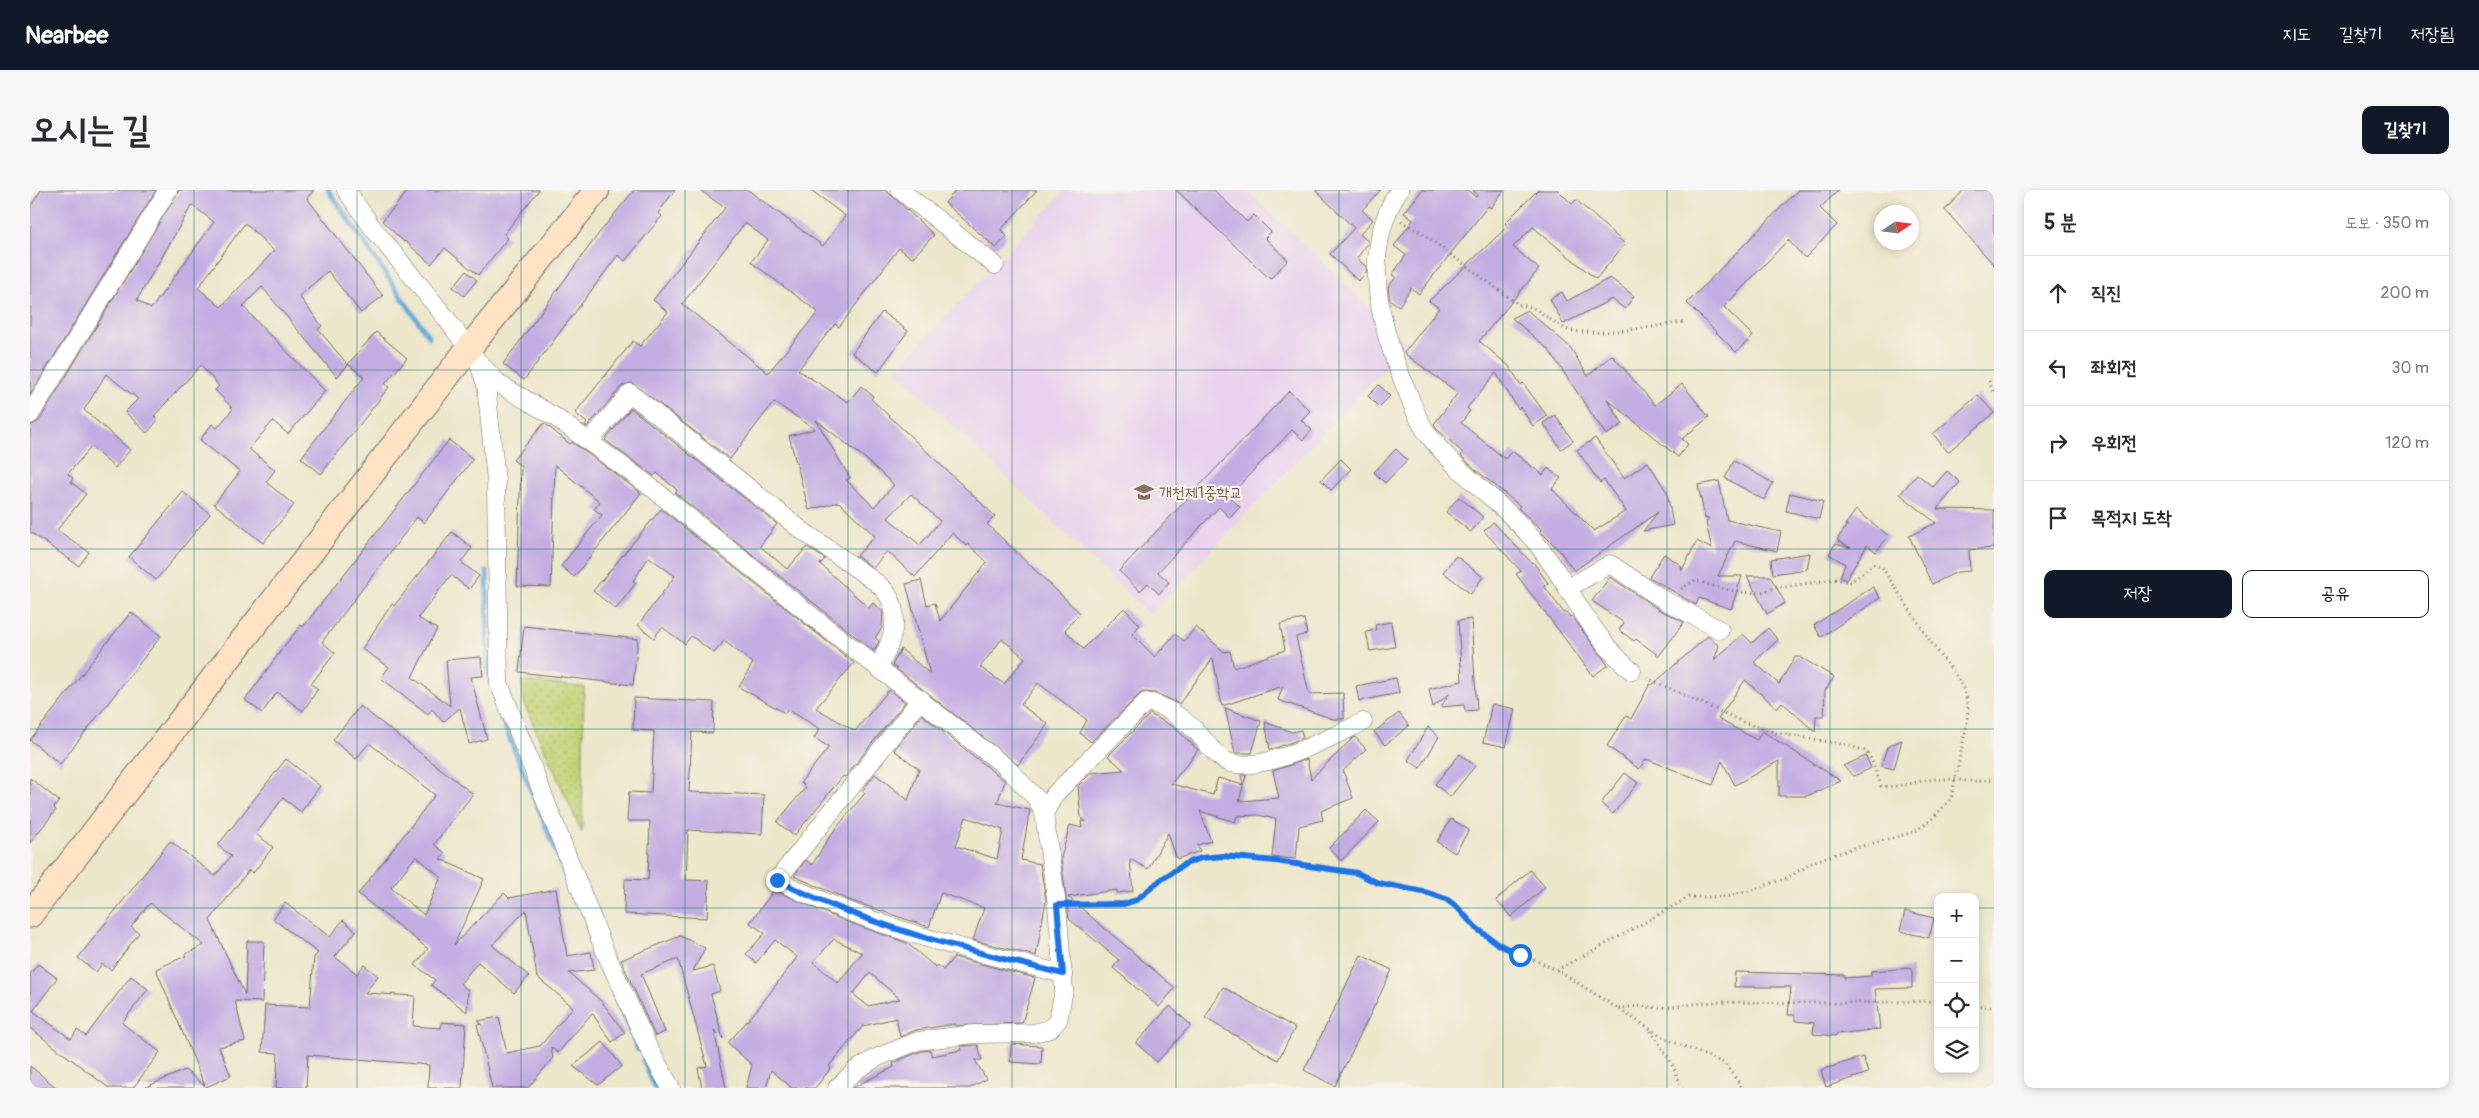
<!DOCTYPE html>
<html lang="ko">
<head>
<meta charset="utf-8">
<style>
	:root { --surface:#fff; --page:#f7f7f7; --text:#2b2b33; --muted:#7c7c81; --line:#e1e1e2; --accent:#111827 }
	body { margin:0; font-family:Pangolin,"Poor Story",sans-serif; background:var(--page); color:var(--text) }
	.controls { position:absolute; right:15px; bottom:15px; display:grid; overflow:hidden; border-radius:10px; box-shadow:0 2px 8px #0003 }
	.controls button { width:45px; height:45px; display:grid; place-items:center; padding:0; border:0; border-bottom:1px solid var(--line); background:var(--surface); color:var(--text); font:25px sans-serif }
	.compass { position:absolute; left:1844px; top:15px; width:45px; height:45px; border-radius:50%; background:var(--surface); box-shadow:0 2px 8px #0003; rotate:77deg }
	.stop { position:absolute; width:15px; height:15px; margin:-11px; border:4px solid #1a73e8; border-radius:50%; background:#fff }
	.stop.end { background:#1a73e8; border-color:#fff; box-shadow:0 1px 5px #0008 }
	.list { margin:0; padding:0; list-style:none }
	h2 { display:flex; justify-content:space-between; align-items:center; height:65px; margin:0; padding:0 20px; font-size:21px }
	h2 small { font-size:16px; font-weight:400; color:var(--muted) }
	.list li { display:grid; grid-template-columns:32px 1fr auto; gap:15px; align-items:center; box-sizing:border-box; height:75px; padding:0 20px; border-top:1px solid var(--line) }
	.list b { display:block; font-size:19px; white-space:nowrap }
	.list em { font-size:16px; font-style:normal; color:var(--muted) }
	.actions { display:flex; gap:10px; padding:15px 20px }
	.actions a { flex:1; padding:11px 0; border:1px solid var(--accent); border-radius:10px; text-align:center; font-size:18px; color:var(--accent) }
	.actions .main { background:var(--accent); color:#fff }
	.icon { flex:none; width:28px; height:28px; fill:none; stroke:currentColor; stroke-width:2; stroke-linecap:round; stroke-linejoin:round }
	.map { position:relative; flex:none; width:1964px; height:898px; overflow:hidden; border-radius:10px }
	header { display:flex; align-items:center; gap:30px; box-sizing:border-box; height:70px; padding:0 25px; background:var(--accent); color:#fff }
	header strong { font-size:24px }
	nav { display:flex; gap:28px; margin-inline-start:auto; font-size:18px }
	.intro { display:flex; align-items:center; justify-content:space-between; box-sizing:border-box; height:120px; padding:0 30px }
	h1 { margin:0; font-size:35px }
	.button { padding:12px 22px; border-radius:10px; background:var(--accent); color:#fff; font-size:18px; font-weight:700 }
	main { display:flex; gap:30px; padding:0 30px }
	aside { flex:1; background:var(--surface); border-radius:10px; box-shadow:0 2px 8px #0003 }
	.map>svg:first-child { display:block }
</style>
</head>
<body>
<header>
<strong>Nearbee</strong>
<nav><a>지도</a><a>길찾기</a><a>저장됨</a></nav>
</header>
<div class="intro"><h1>오시는 길</h1><a class="button">길찾기</a></div>
<main>
<div class="map">
<svg width="1964" height="898" viewBox="0 0 1964 898">
	<defs>
		<pattern id="grass-dots" width="8" height="8" patternUnits="userSpaceOnUse" patternTransform="scale(1.25)"><rect width="8" height="8" fill="#c0d072"/><path d="M2 2h.1M6 6h.1" fill="none" stroke="#a5b363" stroke-width="1.8" stroke-linecap="round"/></pattern>
	</defs>
	<rect width="100%" height="100%" fill="#f7f3e8"/>
	<filter id="ink" filterUnits="userSpaceOnUse"><feTurbulence type="fractalNoise" baseFrequency=".02" numOctaves="2"/><feDisplacementMap in="SourceGraphic" scale="10" xChannelSelector="R" yChannelSelector="G"/><feConvolveMatrix kernelMatrix="1 2 1 2 8 2 1 2 1" color-interpolation-filters="sRGB"/></filter>
	<filter id="wash" filterUnits="userSpaceOnUse"><feTurbulence type="fractalNoise" baseFrequency=".0096" numOctaves="4" result="noise"/><feDisplacementMap in="SourceGraphic" scale="20" xChannelSelector="R" yChannelSelector="G"/><feGaussianBlur stdDeviation="1.12" result="paint"/><feColorMatrix in="noise" values="0 0 0 0 0 0 0 0 0 0 0 0 0 0 0 0 0 1.4 0 .05"/><feComposite in="paint" operator="in"/></filter>
	<g filter="url(#wash)">
		<rect width="100%" height="100%" fill="#ece6ca"/>
		<!-- built -->
		<path fill="#e9d2ed" d="M1036,0H1217L1378,154L1120,425L865,180Z"/>
		<!-- grass -->
		<path fill="url(#grass-dots)" stroke="#767e4e" d="M491,491L554,497L552,643L495,516Z"/>
		<g fill="none" stroke-linecap="round" stroke-linejoin="round">
			<!-- stream -->
			<g stroke="#67a9db" stroke-width="5">
				<path d="M298,0L399,147"/>
				<path d="M457,381L458,480L462,493"/>
				<path d="M464,501L470,525L539,693"/>
				<path d="M581,796L608,860"/>
				<path d="M613,870L625,898"/>
			</g>
		</g>
		<g id="blocks">
			<!-- building -->
			<g fill="#c4ade2" fill-rule="evenodd">
				<path d="M11,0H126L0,205V17Z"/>
				<path d="M149,0H284L277,8L353,106L331,123L298,81L269,106L292,136L288,139L318,175L307,187L232,97L213,116L240,146L241,145L295,201L258,244L243,231L219,259L245,280L236,292L264,315L233,353L184,314L210,282L170,250L182,234L187,238L203,219L185,200L189,196L171,175L124,226L128,230L117,243L95,222L108,209L76,184L54,220L100,260L85,278L61,257L38,284L43,288L41,292L56,304L27,340L59,362L49,376L0,342V236L9,231ZM162,15L184,32L121,119L107,110ZM215,33L244,61L191,117L168,98Z"/>
				<path d="M379,0H509L474,44L478,48L448,85L415,58L401,74L375,51L374,52L352,31Z"/>
				<path d="M604,0H645L628,23L632,26L595,71L588,65L494,190L473,174L566,47Z"/>
				<path d="M670,0H718L793,56L815,26L781,0H855L860,4L904,45L882,68L869,58L809,137L805,134L768,180L818,212L831,196L843,206L841,209L965,326L957,334L1050,423L1035,440L1053,459L1094,418L1110,435L1102,444L1125,467L1145,444L1154,451L1166,437L1194,462L1200,461L1204,478L1255,460L1250,434L1274,429L1277,444L1266,447L1279,504L1313,503L1314,529H1303L1248,510L1253,496L1192,516L1183,468L1149,514L1126,503L1112,502L1061,552L1050,543L1057,530L1008,493L991,515L1018,534L988,575L862,475L871,459L900,484L876,394L891,390L897,415L905,413L910,431L957,372L938,354L937,356L922,343L885,387L857,361L843,378L827,366L845,346L809,312L779,320L759,246L785,239L744,212L700,269L602,193L592,196L557,237L555,236L557,233L545,223L603,151L610,156L638,122L623,110L695,18ZM715,33L738,50L721,72L788,122L738,183L652,114ZM786,230L837,270L864,295L844,317L816,290L820,288ZM881,304L910,331L890,355L858,328ZM972,449L995,468L974,494L950,477Z"/>
				<path d="M926,0H1007L971,40L977,46L966,58L915,13Z"/>
				<path d="M1146,0H1184L1217,32L1224,25L1241,42L1235,48L1258,70L1240,89Z"/>
				<path d="M1285,0H1351L1332,20L1343,30L1330,44L1339,52L1327,68L1336,77L1337,82L1328,91L1300,64L1324,38Z"/>
				<path d="M1392,0H1437L1446,7L1447,5L1443,0H1474L1461,18L1458,16L1389,104L1381,98L1369,116L1360,110L1358,97L1366,87L1362,85L1376,65L1364,56L1383,30L1374,23Z"/>
				<path d="M1508,0H1528L1542,14L1546,10L1595,54L1566,89L1503,37L1483,57L1509,79L1449,151L1479,176L1491,195L1493,193L1517,226L1503,236L1490,217L1488,219L1466,183L1437,218L1440,221L1431,233L1475,269L1482,261L1513,285L1518,278L1531,288L1522,299L1564,341L1596,321L1574,290L1570,293L1547,260L1565,248L1594,288L1618,272L1637,302L1643,335L1613,341L1628,322L1544,381L1529,360L1510,341L1511,339L1488,318L1490,316L1446,280L1431,266L1433,263L1408,240L1404,234L1428,203L1374,163L1409,118L1399,111L1478,36L1475,33Z"/>
				<path d="M1768,0H1809L1790,18L1807,35L1775,68L1758,50L1694,117L1723,146L1706,162L1657,113Z"/>
				<path d="M1934,0H1964V75L1915,20Z"/>
				<path d="M436,81L447,90L434,106L423,97Z"/>
				<path d="M1580,88L1604,106L1595,119L1582,109L1533,134L1520,109L1532,102L1537,111Z"/>
				<path d="M1497,120L1540,157L1558,186L1582,165L1625,215L1652,194L1679,227L1652,249L1658,254L1648,267L1577,209L1593,234L1576,245L1518,159L1482,128Z"/>
				<path d="M852,122L878,141L848,182L822,163Z"/>
				<path d="M346,142L377,168L355,194L359,197L291,284L271,268L334,187L318,174Z"/>
				<path d="M1349,195L1360,206L1349,217L1338,206Z"/>
				<path d="M1259,201L1280,221L1271,230L1282,240L1273,250L1262,240L1199,306L1210,317L1200,328L1189,317L1128,382L1139,392L1129,404L1118,393L1110,401L1089,381Z"/>
				<path d="M1948,205L1964,223L1918,262L1903,244Z"/>
				<path d="M601,218L747,334L730,356L757,379L777,357L795,369L790,374L839,418L843,413L853,421L852,438L845,448L849,451L844,461L645,303L647,300L627,283L624,286L575,250Z"/>
				<path d="M1525,225L1543,251L1531,259L1513,233Z"/>
				<path d="M514,233L540,254L542,252L611,303L544,387L531,376L572,325L564,319L570,312L525,275L521,397L487,396L491,276L483,270Z"/>
				<path d="M419,250L443,269L394,333L387,327L292,452L305,463L281,494L288,499L273,521L247,502L232,523L215,510L255,455L271,435L273,437Z"/>
				<path d="M1366,259L1377,270L1355,293L1344,282Z"/>
				<path d="M1311,269L1321,279L1301,300L1291,290Z"/>
				<path d="M1704,271L1743,293L1734,310L1695,288Z"/>
				<path d="M1917,281L1930,292L1907,319L1964,320V358L1939,360L1940,381L1927,382L1902,394L1879,346L1906,333L1870,304L1887,284L1903,297Z"/>
				<path d="M1689,291L1697,330L1751,342L1747,361L1705,351L1688,386H1712L1701,419L1669,408L1666,415L1619,387L1634,364L1651,375L1652,380L1667,351L1682,359L1676,333L1679,328L1675,329L1668,295Z"/>
				<path d="M153,302L180,324L126,390L99,367Z"/>
				<path d="M1760,303L1793,311L1789,329L1756,321Z"/>
				<path d="M1429,307L1453,327L1441,342L1416,322Z"/>
				<path d="M631,319L824,473L786,518L825,541L859,500L875,512L815,587L813,586L764,646L747,632L776,597L771,592L799,557L784,548L790,539L757,519L755,523L709,497L723,473L694,451L684,463L661,446L655,454L632,437L624,448L608,435L645,386L619,367L603,391L606,393L586,419L563,401Z"/>
				<path d="M1826,320L1859,346L1846,362L1837,355L1816,390L1810,387L1815,374L1799,364L1805,354L1821,358L1807,350L1817,335H1815Z"/>
				<path d="M1463,332L1502,373L1503,372L1518,393L1514,396L1534,423L1536,422L1540,427L1542,426L1578,475L1563,486L1486,384L1491,381L1454,341Z"/>
				<path d="M422,342L442,358L431,372L449,386L439,399L421,385L388,428L407,439L382,487L420,516L416,470L451,467L453,486L441,487L457,549L439,554L430,518L413,532L402,519L398,524L351,488L359,477L332,459L362,414L364,416Z"/>
				<path d="M1780,363L1777,379L1743,384L1741,369Z"/>
				<path d="M1426,366L1453,387L1441,404L1413,382Z"/>
				<path d="M1717,386H1740L1755,413L1737,424Z"/>
				<path d="M1580,387L1628,419L1654,432L1629,466L1606,449L1604,451L1589,440L1594,433L1562,411Z"/>
				<path d="M1843,397L1850,408L1791,447L1784,435Z"/>
				<path d="M101,422L131,446L30,574L0,550Z"/>
				<path d="M1441,429L1447,520L1435,521L1434,515L1411,517L1419,504L1403,517L1399,499L1432,491L1428,431Z"/>
				<path d="M1361,432L1365,457L1340,461L1336,442L1346,440L1345,435Z"/>
				<path d="M494,436L608,449L603,495L489,482Z"/>
				<path d="M1738,438L1748,450L1724,472L1749,494L1765,467H1770L1804,487L1795,501L1794,526H1786L1785,542L1752,512L1747,518L1715,490L1688,529L1727,550L1732,541L1784,574L1783,576L1786,575L1811,591L1777,606H1749V571L1705,595L1692,571L1683,595L1616,569L1609,579L1577,556L1596,526L1601,529L1620,494L1622,495L1678,446L1689,456L1684,470L1713,444L1722,453Z"/>
				<path d="M1366,488L1369,503L1329,511L1326,496Z"/>
				<path d="M604,508L684,512L683,543L662,542L659,602L734,605L732,644L658,640L656,690L679,691L677,728L594,724L595,689L618,690L620,631H597L599,602L621,603L624,541L603,540Z"/>
				<path d="M1462,514L1485,519L1476,557L1453,552Z"/>
				<path d="M330,516L443,604L404,654L415,663L410,669L454,689L424,755L474,703L479,708L526,699L537,766L561,762L564,780L539,783L572,812L595,843L582,852L562,823L528,863L521,857L523,868L498,898H462L447,834L453,835L448,831L469,827L477,863L510,856L543,817L507,787L496,720L462,755L499,786L484,803L448,772L430,794L438,800L437,822L401,795L405,790L385,775L398,759L328,704L405,605L339,553L326,569L303,550ZM386,666L411,687L394,725L361,698Z"/>
				<path d="M1195,518L1231,531L1222,563H1205Z"/>
				<path d="M1369,523L1379,536L1355,555L1344,542Z"/>
				<path d="M1120,524L1144,537L1168,560L1141,594L1183,605L1188,588L1213,595L1211,585H1216L1209,611L1249,608L1243,581L1277,569L1281,589L1323,548L1325,547L1336,559L1313,581L1323,608L1291,621L1293,630L1269,636L1266,669L1242,667L1246,629L1228,625L1207,626L1205,632L1170,621L1181,651L1167,655L1170,661L1147,669L1138,643L1118,679L1100,669L1103,701L1087,703V700L1038,707L1145,798L1129,817L1083,778L1089,770L1039,729L1031,668L1040,635L1052,638L1051,631L1056,632L1051,628L1048,596L1061,583L1094,580L1078,566Z"/>
				<path d="M892,525L975,591L967,613L1000,620L991,670L1010,674L1016,710L1006,766L943,750L954,718L911,703L899,737L819,710L764,686L776,670L782,675L800,646L835,603L832,601L845,584L878,610L889,579L864,560ZM936,627L973,640L967,669L926,656Z"/>
				<path d="M1235,532L1262,542L1271,540L1273,548L1240,560Z"/>
				<path d="M1398,537L1409,547L1390,578L1378,570Z"/>
				<path d="M1872,550L1864,579L1851,576L1857,557Z"/>
				<path d="M1430,564L1445,576L1420,607L1405,594Z"/>
				<path d="M1836,566L1841,578L1824,586L1813,576Z"/>
				<path d="M256,569L290,596L271,622L253,608L226,644L243,657L223,683L219,680L180,730L215,805L217,751H234L232,812L205,811L215,851L189,857L201,886L176,897L178,898H114L155,880L175,896L126,779L156,766L155,764L174,755L120,713L101,737L109,743L81,780L72,774L66,782L48,768L140,651L185,686L201,666L188,655Z"/>
				<path d="M1595,583L1608,593L1583,624L1571,613Z"/>
				<path d="M0,588L29,611L24,618L26,620L0,653Z"/>
				<path d="M1336,620L1349,632L1311,671L1299,658Z"/>
				<path d="M1421,629L1439,640L1425,663L1407,652Z"/>
				<path d="M1500,680L1515,697L1481,727L1466,710Z"/>
				<path d="M744,700L812,730L877,753L905,777L907,775L913,780L924,767L1005,788L992,833L925,836V834L886,840L870,847L866,828L833,836L799,876L801,878L785,898H762L741,880L736,898H716L722,875L698,853L730,816L767,767L745,750L726,773L716,764L735,743L720,733ZM804,749L832,763L808,793L783,772ZM840,783L870,809L838,816L823,804Z"/>
				<path d="M255,713L300,747L313,730L326,741L305,767L327,784L334,775L348,786L335,803L385,806L383,836L411,838V832L436,834L432,898H398L399,875L278,865L276,898H246L248,863L232,862L235,815L280,817L284,767L288,763L243,729Z"/>
				<path d="M1875,721L1904,728L1899,748L1870,741Z"/>
				<path d="M650,746L675,758L663,781L683,776L690,801L681,804L693,849L684,840L696,898H672L668,878L677,876L648,769L611,784L635,842L625,846L591,770Z"/>
				<path d="M1331,765L1362,780L1305,896L1274,880Z"/>
				<path d="M8,774L27,788L3,821L41,849L47,840L56,846L101,786L118,799L92,833L130,862L103,898H79L0,838V784Z"/>
				<path d="M1882,778V798L1845,799L1850,839L1806,844V846L1783,844L1784,833L1765,831V825H1758L1761,797H1704L1705,782L1814,785V788L1841,786V781Z"/>
				<path d="M1193,797L1265,838L1248,870L1175,828Z"/>
				<path d="M1140,816L1161,835L1127,872L1106,853Z"/>
				<path d="M573,852L592,876L568,895L543,876Z"/>
				<path d="M981,854L1012,856L1011,874L980,872Z"/>
				<path d="M948,855L952,870H945L956,889L940,898H822L864,877L863,873L891,861L900,860L902,866L931,860L930,856Z"/>
				<path d="M1833,867L1838,883L1796,897L1791,880Z"/>
				<path d="M0,876L27,898H0Z"/>
			</g>
		</g>
	</g>
	<g filter="url(#ink)">
		<use href="#blocks" fill-opacity="0" stroke="#6f6c63" stroke-width="1"/>
		<g fill="none" stroke-linecap="round" stroke-linejoin="round">
			<defs>
				<g id="street">
					<path d="M316,0L342,37L416,128L449,173L456,195L466,290L469,493L574,759L618,857L641,898"/>
					<path d="M870,0L965,75"/>
					<path d="M1369,0C1330,62 1349,134 1375,196C1382,213 1388,232 1400,247C1431,287 1475,314 1507,354C1540,395 1561,448 1602,481"/>
					<path d="M449,173L469,194L525,227L617,294L793,435L976,577L1007,609L1014,624L1027,715L1034,800L1028,830L1020,839L1004,843L944,844L888,851L846,868L826,880L807,898"/>
					<path d="M0,225L138,0"/>
					<path d="M559,252L600,203L770,339L847,393C876,416 863,449 849,477"/>
					<path d="M1538,398L1580,374L1634,410L1690,440"/>
					<path d="M891,509L747,690C836,735 936,760 1033,784"/>
					<path d="M1014,624L1024,605L1116,512C1134,514 1155,530 1168,543C1176,552 1187,568 1198,572C1230,585 1303,546 1333,532"/>
				</g>
				<path id="secondary" d="M0,725L439,158L567,0"/>
			</defs>
			<!-- street casing -->
			<use href="#street" stroke="#6f6c63" stroke-width="19"/>
			<!-- secondary casing -->
			<use href="#secondary" stroke="#6f6c63" stroke-width="27"/>
			<!-- path -->
			<g stroke="#6f6c63" stroke-width="3" stroke-dasharray="1 4" stroke-linecap="butt">
				<path d="M1371,31L1392,43L1489,115C1511,116 1517,131 1536,139C1556,148 1629,136 1654,132"/>
				<path d="M1959,191L1964,204"/>
				<path d="M1617,488L1715,533L1746,543L1817,555L1836,561L1842,571L1851,596C1871,599 1889,589 1910,589C1927,588 1948,595 1964,588"/>
				<path d="M1043,715L1094,714L1106,710L1132,689L1155,674L1171,668L1193,666L1246,671L1327,683L1348,693L1398,703L1416,709L1428,718L1446,738L1468,754L1527,780L1636,849L1694,873L1713,898"/>
				<path d="M1527,780L1594,744L1659,707H1695L1719,701L1757,688L1785,671L1821,659L1884,642L1901,630L1921,609L1937,533L1938,515L1934,500L1924,482L1908,463L1852,377L1843,374L1821,392L1804,389L1755,397L1745,396C1727,411 1685,397 1665,390L1648,401"/>
				<path d="M1945,815L1964,817"/>
				<path d="M1589,818L1611,816L1629,818L1681,812L1812,813L1908,811"/>
				<path d="M1621,841L1643,876L1652,898"/>
			</g>
			<!-- street -->
			<use href="#street" stroke="#fff" stroke-width="18"/>
			<!-- secondary -->
			<use href="#secondary" stroke="#fee4c5" stroke-width="25"/>
		</g>
	</g>
	<g fill="none" stroke-linecap="round" stroke-linejoin="round" filter="url(#ink)">
		<!-- route -->
		<path stroke="#1a73e8" stroke-width="6" d="M747,690C836,736 936,760 1033,784L1027,715L1094,714L1106,710L1132,689L1155,674L1171,668L1193,666L1246,671L1327,683L1348,693L1398,703L1416,709L1428,718L1446,738L1468,754L1490,765"/>
	</g>
	<!-- grid -->
	<path fill="none" stroke="#0f766e" stroke-width="1" stroke-opacity="0.55" d="M164,0V898M327,0V898M491,0V898M655,0V898M818,0V898M982,0V898M1146,0V898M1309,0V898M1473,0V898M1637,0V898M1800,0V898M0,180H1964M0,359H1964M0,539H1964M0,718H1908M1945,718H1964"/>
	<!-- icons -->
	<defs>
		<symbol id="school-bare" viewBox="-9 -9 18 18"><path d="M0-5L7-2L0 1L-7-2ZM-4 1L0 2.5L4 1V4Q0 6-4 4Z" fill="#8d6e63" stroke="#f7f3e8" stroke-width="2.5" paint-order="stroke"/></symbol>
	</defs>
	<g fill-rule="evenodd">
		<use href="#school-bare" x="1100" y="288" width="28" height="28"/>
	</g>
	<g text-anchor="middle" stroke-width="4.5" stroke-linejoin="round" paint-order="stroke">
		<!-- education labels -->
		<g font-size="16" fill="#785e54" stroke="#f7f3e8" text-anchor="start">
			<text x="1129" y="308">개천제1중학교</text>
		</g>
	</g>
</svg>
<div class="controls">
<button>+</button>
<button>−</button>
<button><svg class="icon" aria-label="locate" viewBox="0 0 24 24"><circle cx="12" cy="12" r="6"/><path d="M12 2v4M12 18v4M2 12h4M18 12h4"/></svg></button>
<button><svg class="icon" aria-label="layers" viewBox="0 0 24 24"><path d="M12 4l9 5-9 5-9-5zM3 14l9 5 9-5"/></svg></button>
</div>
<svg class="compass" viewBox="-18 -18 36 36"><path d="M0-13l5 13h-10z" fill="#e53935"/><path d="M0 13l5-13h-10z" fill="#7c7c81"/></svg>
<div class="stop" style="left:1490px;top:765px"></div>
<div class="stop end" style="left:747px;top:690px"></div>
</div>
<aside>
<h2>5 분<small>도보 · 350 m</small></h2>
<ul class="list">
<li><svg class="icon" aria-label="ahead" viewBox="0 0 24 24"><path d="M12 20V5M6 11l6-6 6 6"/></svg><div><b>직진</b></div><em>200 m</em></li>
<li><svg class="icon" aria-label="left" viewBox="0 0 24 24"><path d="M17 20v-9H6M10 6l-5 5 5 5"/></svg><div><b>좌회전</b></div><em>30 m</em></li>
<li><svg class="icon" aria-label="right" viewBox="0 0 24 24"><path d="M7 20v-9h11M14 6l5 5-5 5"/></svg><div><b>우회전</b></div><em>120 m</em></li>
<li><svg class="icon" aria-label="arrive" viewBox="0 0 24 24"><path d="M6 21V4h12l-3 4 3 4H6"/></svg><div><b>목적지 도착</b></div></li>
</ul>
<div class="actions"><a class="main">저장</a><a>공유</a></div>
</aside>
</main>
</body>
</html>
